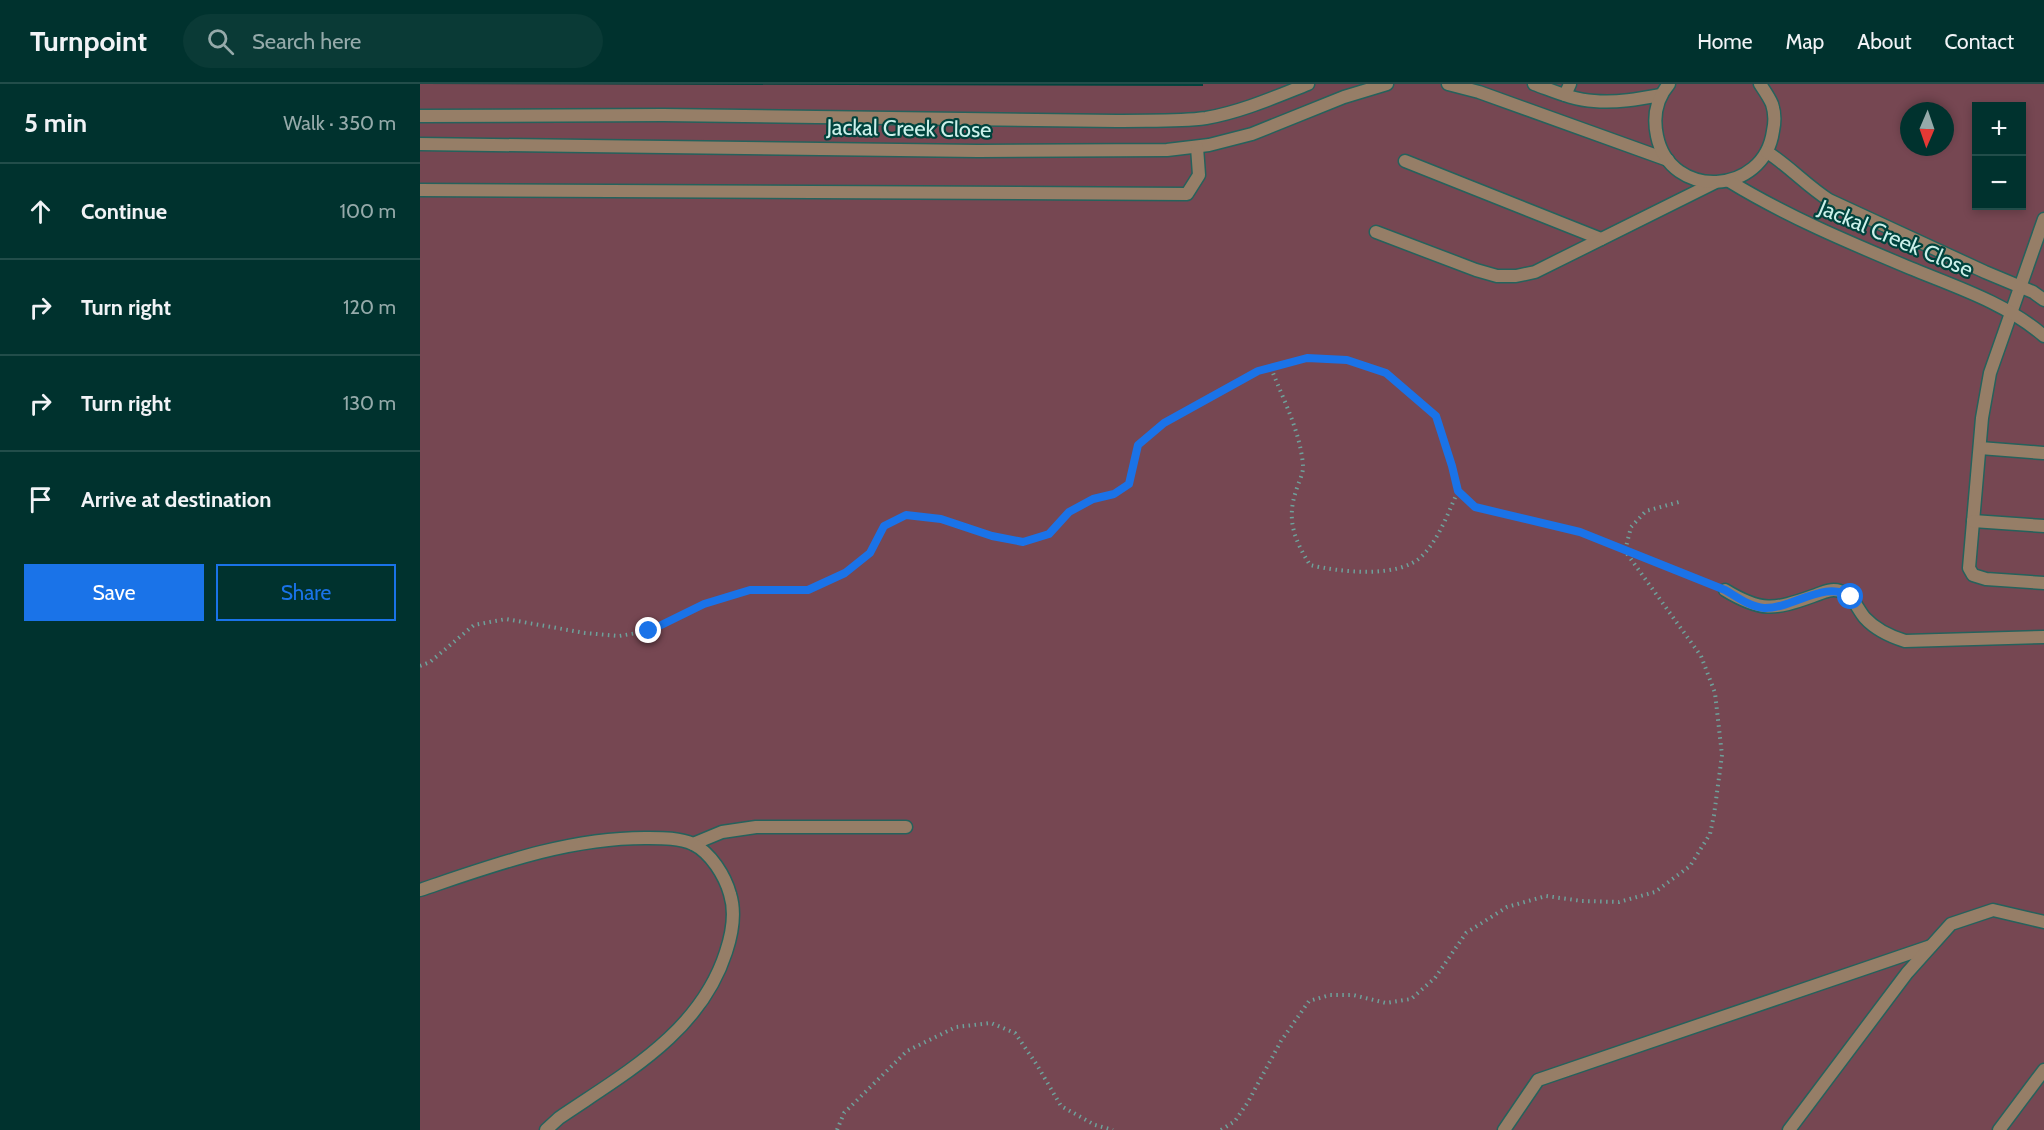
<!DOCTYPE html>
<html lang="en">
<head>
<meta charset="utf-8">
<style>
	:root { --surface:#00322e; --page:#0a3a36; --text:#f1f3f6; --muted:#95aaaa; --line:#224d4a; --accent:#1a73e8 }
	body { margin:0; font-family:Cabin,sans-serif; background:var(--page); color:var(--text) }
	.controls { position:absolute; right:18px; top:18px; display:grid; overflow:hidden; border-radius:0px; box-shadow:0 3px 9px #0003 }
	.controls button { width:54px; height:54px; display:grid; place-items:center; padding:0; border:0; border-bottom:2px solid var(--line); background:var(--surface); color:var(--text); font:30px sans-serif }
	.compass { position:absolute; left:1480px; top:18px; width:54px; height:54px; border-radius:50%; background:var(--surface); box-shadow:0 3px 9px #0003; rotate:182deg }
	.stop { position:absolute; width:18px; height:18px; margin:-14px; border:4px solid #1a73e8; border-radius:50%; background:#fff }
	.stop.end { background:#1a73e8; border-color:#fff; box-shadow:0 2px 6px #0008 }
	.list { margin:0; padding:0; list-style:none }
	h2 { display:flex; justify-content:space-between; align-items:center; height:78px; margin:0; padding:0 24px; font-size:26px }
	h2 small { font-size:20px; font-weight:400; color:var(--muted) }
	.list li { display:grid; grid-template-columns:39px 1fr auto; gap:18px; align-items:center; box-sizing:border-box; height:96px; padding:0 24px; border-top:2px solid var(--line) }
	.list b { display:block; font-size:22px; white-space:nowrap }
	.list em { font-size:20px; font-style:normal; color:var(--muted) }
	.actions { display:flex; gap:12px; padding:18px 24px }
	.actions a { flex:1; padding:14px 0; border:2px solid var(--accent); border-radius:0px; text-align:center; font-size:21px; color:var(--accent) }
	.actions .main { background:var(--accent); color:#fff }
	.icon { flex:none; width:33px; height:33px; fill:none; stroke:currentColor; stroke-width:2; stroke-linecap:round; stroke-linejoin:round }
	.map { position:relative; flex:none; width:1624px; height:1046px; overflow:hidden }
	header { display:flex; align-items:center; gap:36px; box-sizing:border-box; height:84px; padding:0 30px; background:var(--surface); border-bottom:2px solid var(--line) }
	header strong { font-size:28px }
	nav { display:flex; gap:33px; margin-inline-start:auto; font-size:21px }
	.search { width:420px; height:54px; background:var(--page); display:flex; align-items:center; gap:15px; box-sizing:border-box; padding:0 21px; border-radius:33px; color:var(--muted); font-size:22px }
	main { display:flex }
	aside { flex:1; background:var(--surface) }
	.map>svg:first-child { display:block }
</style>
</head>
<body>
<header>
<strong>Turnpoint</strong>
<div class="search"><svg class="icon" aria-label="search" viewBox="0 0 24 24"><circle cx="10" cy="10" r="6"/><path d="M15 15l6 6"/></svg>Search here</div>
<nav><a>Home</a><a>Map</a><a>About</a><a>Contact</a></nav>
</header>
<main>
<aside>
<h2>5 min<small>Walk · 350 m</small></h2>
<ul class="list">
<li><svg class="icon" aria-label="ahead" viewBox="0 0 24 24"><path d="M12 20V5M6 11l6-6 6 6"/></svg><div><b>Continue</b></div><em>100 m</em></li>
<li><svg class="icon" aria-label="right" viewBox="0 0 24 24"><path d="M7 20v-9h11M14 6l5 5-5 5"/></svg><div><b>Turn right</b></div><em>120 m</em></li>
<li><svg class="icon" aria-label="right" viewBox="0 0 24 24"><path d="M7 20v-9h11M14 6l5 5-5 5"/></svg><div><b>Turn right</b></div><em>130 m</em></li>
<li><svg class="icon" aria-label="arrive" viewBox="0 0 24 24"><path d="M6 21V4h12l-3 4 3 4H6"/></svg><div><b>Arrive at destination</b></div></li>
</ul>
<div class="actions"><a class="main">Save</a><a>Share</a></div>
</aside>
<div class="map">
<svg width="1624" height="1046" viewBox="0 0 1624 1046">
	<rect width="100%" height="100%" fill="#00433d"/>
	<!-- green -->
	<path fill="#764752" fill-rule="evenodd" d="M0,0L783,2V0H1624V1046H0ZM1556,22H1602V122H1556ZM1489,27H1525V63H1489Z"/>
	<g fill="none" stroke-linecap="round" stroke-linejoin="round">
		<defs>
			<g id="service">
				<path d="M1145,11L1150,0"/>
				<path d="M985,77L1181,155"/>
				<path d="M1624,135L1570,289L1562,334L1549,484L1553,491L1566,495L1624,499"/>
				<path d="M956,148L1056,186L1077,192H1096L1115,188L1294,99"/>
				<path d="M1560,364L1623,369"/>
				<path d="M1553,437L1624,442"/>
				<path d="M1305,506C1341,528 1354,526 1393,512C1402,509 1410,504 1420,507C1433,510 1437,525 1445,534C1456,546 1469,552 1485,557L1624,553"/>
			</g>
			<g id="minor">
				<path d="M1028,0L1059,8L1248,76"/>
				<path d="M1114,0C1134,7 1153,16 1174,17C1197,19 1219,15 1241,11"/>
				<path d="M1249,0C1236,15 1233,33 1237,52C1250,116 1344,112 1353,47C1355,38 1355,29 1352,20C1349,13 1344,6 1340,0"/>
				<path d="M0,32L243,31L697,37C726,36 757,38 786,34C821,28 855,13 888,0"/>
				<path d="M0,60L558,67L747,66L789,61L832,50L924,13L967,0"/>
				<path d="M1347,68C1369,82 1387,102 1409,116L1565,188L1613,208L1624,216"/>
				<path d="M1309,97C1366,132 1428,158 1490,184C1536,203 1586,219 1624,252"/>
				<path d="M0,106L767,110L779,91L777,63"/>
				<path d="M273,760L302,748L336,743H486"/>
				<path d="M0,806C74,781 149,753 229,754C243,754 260,754 273,760C291,769 305,792 310,810C316,829 312,850 306,868C280,949 205,989 139,1034L126,1046"/>
				<path d="M1084,1046L1118,996L1511,862"/>
				<path d="M1369,1046L1487,889L1531,840L1573,826L1624,838"/>
				<path d="M1579,1046L1624,986"/>
			</g>
		</defs>
		<!-- service casing -->
		<use href="#service" stroke="#25625c" stroke-width="15"/>
		<!-- minor casing -->
		<use href="#minor" stroke="#25625c" stroke-width="15"/>
		<!-- path -->
		<g stroke="#6ea19b" stroke-width="4" stroke-dasharray="1.5 4.5" stroke-linecap="butt">
			<path d="M851,284C863,315 880,347 883,381C884,389 878,399 876,407C866,436 875,457 890,481C919,488 979,495 1002,472C1019,455 1028,429 1038,407"/>
			<path d="M0,582L10,578L54,541L86,535L165,549L199,552L229,547L283,520L330,506H389L425,489L450,469L464,442L486,431L521,435L572,452L603,457L629,450L649,428L673,415L694,410L709,400L718,361L744,339L838,287L887,274L927,276L966,289L1016,332L1032,382L1038,407L1055,423L1160,449L1288,499"/>
			<path d="M417,1046L424,1029L487,967L536,943L571,939L595,949L617,981L641,1022L675,1041L693,1046"/>
			<path d="M801,1046L815,1037L828,1018L861,957L889,917L910,911H933L966,919L991,915L1015,894L1046,849L1087,823L1126,812L1162,817L1199,818L1235,808L1270,782L1290,750L1294,731L1302,671L1295,609L1281,572L1205,467L1211,443L1226,427L1259,418"/>
		</g>
		<!-- service -->
		<use href="#service" stroke="#967e67" stroke-width="12"/>
		<!-- minor -->
		<use href="#minor" stroke="#967e67" stroke-width="12"/>
	</g>
	<g fill="none" stroke-linecap="round" stroke-linejoin="round">
		<!-- route -->
		<path stroke="#1a73e8" stroke-width="8" d="M229,547L284,520L330,506H388L425,489L450,469L464,442L486,431L521,435L572,452L603,458L629,450L649,428L673,415L694,410L709,400L718,361L744,339L838,287L887,274L927,276L966,289L1016,332L1032,382L1038,407L1055,423L1160,448L1305,506C1317,513 1330,523 1344,524C1373,525 1405,495 1431,513"/>
	</g>
	<g text-anchor="middle" stroke-width="4.5" stroke-linejoin="round" paint-order="stroke">
		<!-- street labels -->
		<g font-size="22" fill="#ccf1eb" stroke="#00433d">
			<text transform="translate(489 44) rotate(1)" y="8">Jackal Creek Close</text>
			<text transform="translate(1476 154) rotate(23)" y="8">Jackal Creek Close</text>
		</g>
	</g>
</svg>
<div class="controls">
<button>+</button>
<button>−</button>
</div>
<svg class="compass" viewBox="-18 -18 36 36"><path d="M0-13l5 13h-10z" fill="#e53935"/><path d="M0 13l5-13h-10z" fill="#95aaaa"/></svg>
<div class="stop" style="left:1431px;top:513px"></div>
<div class="stop end" style="left:229px;top:547px"></div>
</div>
</main>
</body>
</html>
